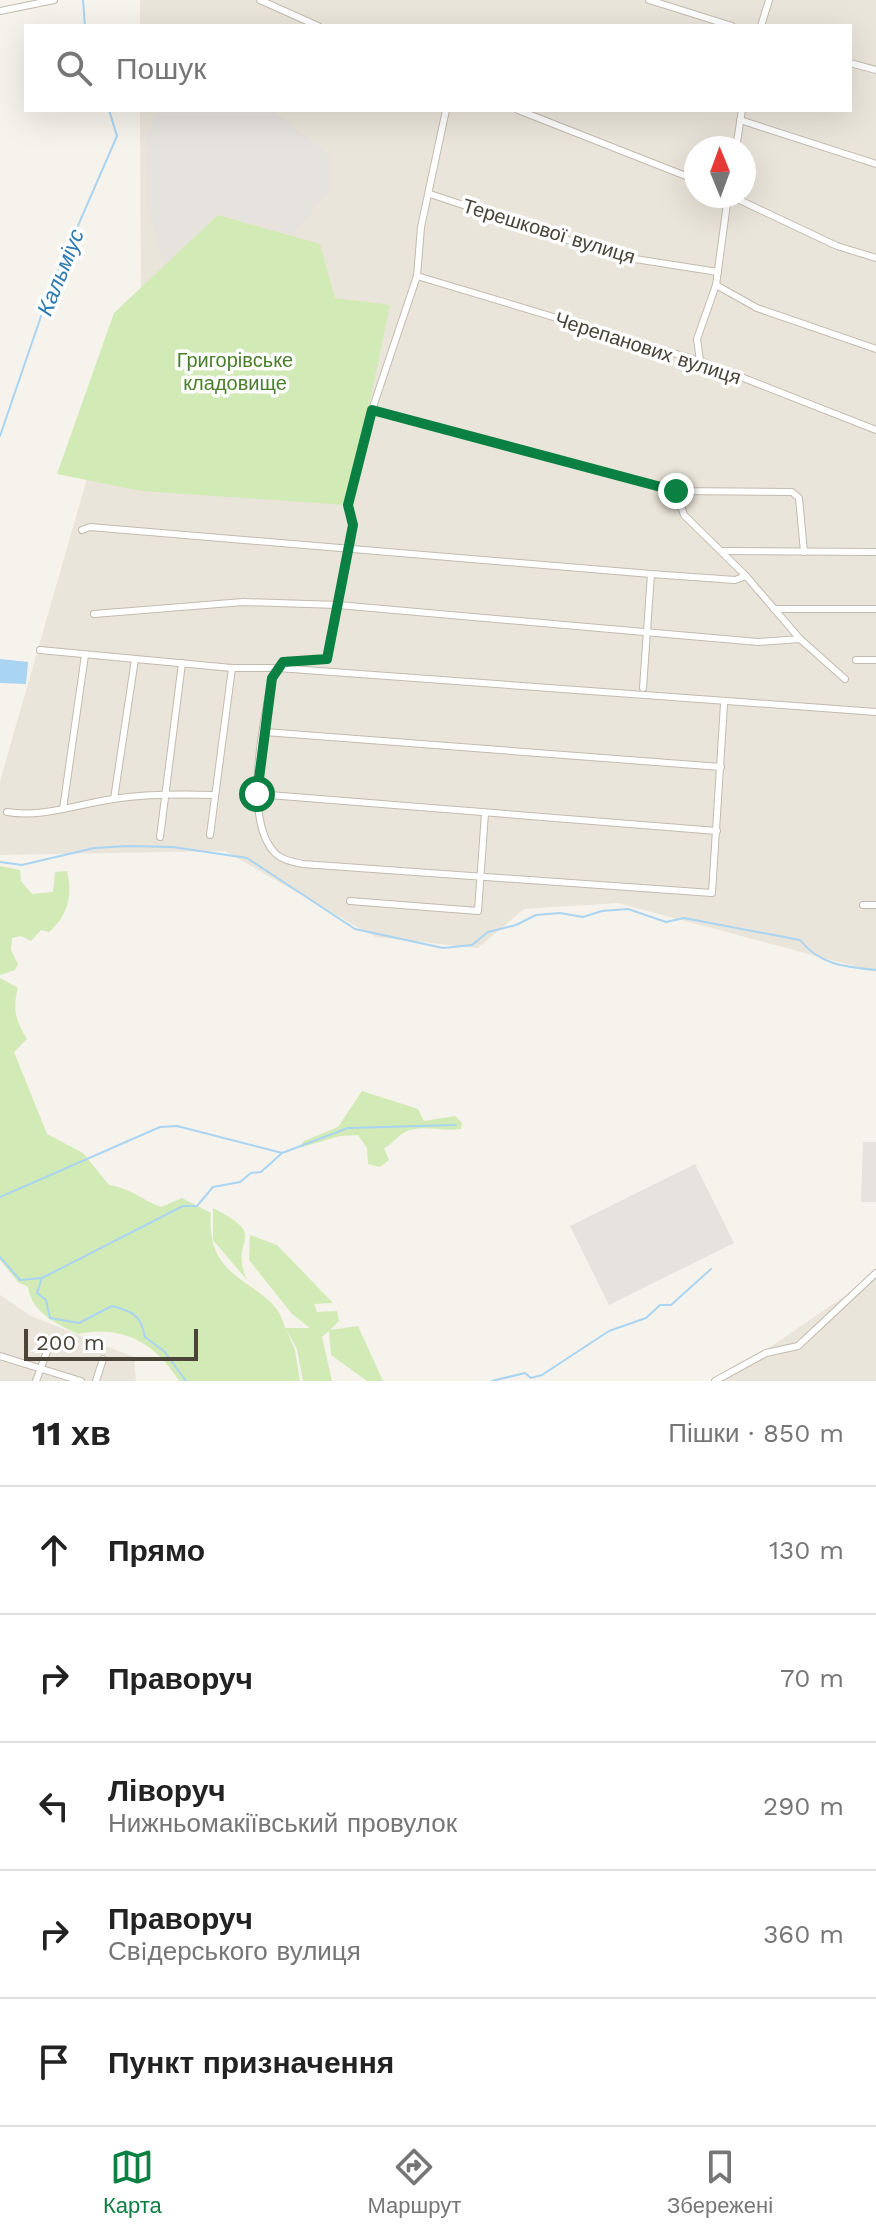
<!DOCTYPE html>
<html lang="uk">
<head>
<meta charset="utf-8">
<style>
	:root { --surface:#fff; --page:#f2f2f2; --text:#222; --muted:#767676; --line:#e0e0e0; --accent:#0b8043 }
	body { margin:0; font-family:"Work Sans",sans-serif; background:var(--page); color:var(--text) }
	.compass { position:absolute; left:684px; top:136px; width:72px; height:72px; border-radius:50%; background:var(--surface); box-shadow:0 8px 32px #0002; rotate:359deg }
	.scale { position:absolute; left:24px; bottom:20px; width:174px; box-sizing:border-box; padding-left:8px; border:4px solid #4b4439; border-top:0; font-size:22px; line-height:28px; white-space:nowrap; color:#4b4439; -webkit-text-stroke:6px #fff; paint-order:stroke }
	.stop { position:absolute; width:24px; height:24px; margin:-18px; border:6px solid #0b8043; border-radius:50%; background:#fff }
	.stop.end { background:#0b8043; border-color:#fff; box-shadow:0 2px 8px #0008 }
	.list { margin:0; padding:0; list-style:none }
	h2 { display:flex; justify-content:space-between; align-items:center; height:104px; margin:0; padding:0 32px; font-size:34px }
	h2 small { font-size:26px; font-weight:400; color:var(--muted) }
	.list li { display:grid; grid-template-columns:52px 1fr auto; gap:24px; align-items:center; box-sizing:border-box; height:128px; padding:0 32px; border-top:2px solid var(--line) }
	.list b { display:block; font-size:30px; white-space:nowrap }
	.list p { margin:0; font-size:26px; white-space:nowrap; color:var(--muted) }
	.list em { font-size:26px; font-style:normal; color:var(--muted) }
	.icon { flex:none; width:44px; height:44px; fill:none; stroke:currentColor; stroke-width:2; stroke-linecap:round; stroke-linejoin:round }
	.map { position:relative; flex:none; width:876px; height:1381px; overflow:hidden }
	.search { position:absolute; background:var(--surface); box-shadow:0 8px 32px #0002; left:24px; right:24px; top:24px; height:88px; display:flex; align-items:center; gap:20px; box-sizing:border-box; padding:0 28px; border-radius:0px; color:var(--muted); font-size:30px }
	.sheet { height:744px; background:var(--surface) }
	nav { display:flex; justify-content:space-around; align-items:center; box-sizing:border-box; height:112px; border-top:2px solid var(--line); background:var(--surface); font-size:22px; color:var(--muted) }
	nav a { display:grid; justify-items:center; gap:4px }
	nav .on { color:var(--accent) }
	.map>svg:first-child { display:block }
</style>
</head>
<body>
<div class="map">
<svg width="876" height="1381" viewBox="0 0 876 1381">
	<rect width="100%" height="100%" fill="#f6f3ec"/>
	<!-- residential -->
	<g fill="#eae5da" fill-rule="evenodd">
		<path d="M140,0H876V972L618,903L524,909L478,948L375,937L225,851L0,855V781L141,291L140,110H850V26H140ZM696,148H744V196H696Z"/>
		<path d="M876,1275V1381H721L859,1286Z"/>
		<path d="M0,1295L31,1316L134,1357L136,1381H0Z"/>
	</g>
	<!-- industrial -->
	<g fill="#e6e2dd">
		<path d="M160,110H272L330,155V191L292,235L218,214L164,266L146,202L145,135Z"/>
		<path d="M863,1142H876V1202H861Z"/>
		<path d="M695,1164L734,1243L609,1305L570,1226Z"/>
	</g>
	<!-- green -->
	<g fill="#d2eab5">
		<path d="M218,215L320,244L335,298L390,305L348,505L141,491L57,474L114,313Z"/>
		<path d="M0,866L20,870L21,881L32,894L53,892L55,872L67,871C73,895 68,916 49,932L41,930L31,941L21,936L12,938L11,950L18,964L15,970L0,975Z"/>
		<path d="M0,978L18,988C12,1008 16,1022 27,1039L14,1052L47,1134L83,1153L109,1185C130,1188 142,1200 161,1207L182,1198L211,1213C204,1288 275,1279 285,1328H310L292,1314L249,1260L250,1235L277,1245L333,1303L314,1304L317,1312L337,1311L339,1321L330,1330L358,1326L383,1381H367L331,1355L329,1331L322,1337L332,1381H303L297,1349L286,1329L295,1350L300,1381H179C157,1344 122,1324 78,1334C57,1324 32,1313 28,1287L18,1282L0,1260Z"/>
		<path d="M362,1091L418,1109L424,1121L455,1116L462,1123L461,1129C444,1132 426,1125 410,1130C398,1133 394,1144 384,1148L389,1160L380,1167L368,1164L367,1148L358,1135L340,1136L299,1148L304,1141L338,1127Z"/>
		<path d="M213,1208C273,1239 227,1236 247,1280L213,1240Z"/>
	</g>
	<!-- water -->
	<path fill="#a9d4f2" d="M0,659L28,662L26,684L0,683Z"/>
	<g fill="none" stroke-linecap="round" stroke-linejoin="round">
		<!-- stream -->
		<g stroke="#a9d4f2" stroke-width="2">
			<path d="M83,0L85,26"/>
			<path d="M0,436L50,290L117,136L109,110"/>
			<path d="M0,862L22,865L94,848L128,846L173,847L247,858L355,929L443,948L472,945L488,932L516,925L536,915L560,913L583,917L602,911L628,909L666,922L684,918L800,940C820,965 845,967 876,970"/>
			<path d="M0,1197L160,1127L177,1126L282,1153L348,1128L456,1125"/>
			<path d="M0,1257L20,1280L42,1278L37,1293L46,1300L50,1318L79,1323L112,1306C132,1311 141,1315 145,1337L164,1351L186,1381"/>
			<path d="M42,1278L183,1206H197L213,1187L240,1182L251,1173L261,1172L281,1154"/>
			<path d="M492,1381L525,1373L531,1378L542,1375L609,1331L646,1318L660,1305H671L711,1269"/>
		</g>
		<defs>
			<g id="minor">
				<path d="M260,0L318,26"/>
				<path d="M649,0L732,26"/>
				<path d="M0,11L54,0"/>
				<path d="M761,26L769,0"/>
				<path d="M850,63L876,70"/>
				<path d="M446,110L421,227L417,276L372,410L348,505L353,525L327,659L283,662L272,678C264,720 242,819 275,853C282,860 293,862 303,864L712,893L724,704"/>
				<path d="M518,110L696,180"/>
				<path d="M740,120L876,164"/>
				<path d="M736,148L742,110"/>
				<path d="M430,194L616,256L718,272"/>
				<path d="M731,196L837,246L876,258"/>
				<path d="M417,276L700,361L876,430"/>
				<path d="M716,285L757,308L876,349"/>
				<path d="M700,361L697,339L716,285L728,196"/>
				<path d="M372,410L676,491L792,492L799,498L804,552"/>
				<path d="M676,491L684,515L746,576L800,639L845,679"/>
				<path d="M82,530L90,527L651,574L735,580L746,576"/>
				<path d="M722,551L876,552"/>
				<path d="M774,609H876"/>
				<path d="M94,614L243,602L338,605L758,642L800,639"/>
				<path d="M40,650L232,668H278L876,712"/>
				<path d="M856,660H876"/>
				<path d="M643,688L651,574"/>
				<path d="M265,732L721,767"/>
				<path d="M257,794L717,831"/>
				<path d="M114,799L135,659"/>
				<path d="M63,809L85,655"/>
				<path d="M7,812C41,818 79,804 113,799C146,794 180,794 213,795"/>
				<path d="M210,835L232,668"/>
				<path d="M160,837L182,663"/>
				<path d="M350,901L478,911L485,813"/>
				<path d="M863,905H876"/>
				<path d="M0,1356L81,1381"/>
				<path d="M36,1381L49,1346"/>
				<path d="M96,1381L103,1359"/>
				<path d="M715,1381L766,1353L798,1346L876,1273"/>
			</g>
		</defs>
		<!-- minor casing -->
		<use href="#minor" stroke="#c2bbae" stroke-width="8"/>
		<!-- minor -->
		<use href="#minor" stroke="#fff" stroke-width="6"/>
	</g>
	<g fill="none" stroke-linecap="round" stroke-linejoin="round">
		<!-- route -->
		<path stroke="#0b8043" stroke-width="10" d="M257,794L272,678L283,662L327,659L353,525L348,505L372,410L676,491"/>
	</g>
	<g text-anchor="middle" stroke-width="7" stroke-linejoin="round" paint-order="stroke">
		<!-- street labels -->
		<g font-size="20" fill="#4b4439" stroke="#fff">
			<text transform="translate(549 231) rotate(17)" y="7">Терешкової вулиця</text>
			<text transform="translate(648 348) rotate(18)" y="7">Черепанових вулиця</text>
		</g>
		<!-- park labels -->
		<g font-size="20" fill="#4a7f2a" stroke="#fff">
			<text x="235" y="367">Григорівське<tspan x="235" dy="23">кладовище</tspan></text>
		</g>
		<!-- water labels -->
		<g font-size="22" font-style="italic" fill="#2e7ab2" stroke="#fff">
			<text transform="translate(60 272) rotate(-68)" y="8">Кальміус</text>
		</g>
	</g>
</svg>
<svg class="compass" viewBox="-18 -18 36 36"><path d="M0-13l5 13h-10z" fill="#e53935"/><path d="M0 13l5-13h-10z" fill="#767676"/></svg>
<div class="scale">200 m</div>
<div class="stop" style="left:257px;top:794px"></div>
<div class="stop end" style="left:676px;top:491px"></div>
<div class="search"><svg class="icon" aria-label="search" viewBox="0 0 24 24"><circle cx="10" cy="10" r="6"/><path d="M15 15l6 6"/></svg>Пошук</div>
</div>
<section class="sheet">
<h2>11 хв<small>Пішки · 850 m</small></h2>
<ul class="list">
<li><svg class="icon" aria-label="ahead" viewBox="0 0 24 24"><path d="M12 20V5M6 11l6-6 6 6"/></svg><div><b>Прямо</b></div><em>130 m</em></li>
<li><svg class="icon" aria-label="right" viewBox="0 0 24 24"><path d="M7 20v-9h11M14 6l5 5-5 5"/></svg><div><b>Праворуч</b></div><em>70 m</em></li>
<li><svg class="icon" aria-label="left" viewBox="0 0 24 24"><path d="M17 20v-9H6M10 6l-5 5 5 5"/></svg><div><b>Ліворуч</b><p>Нижньомакіївський провулок</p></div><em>290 m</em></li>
<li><svg class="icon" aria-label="right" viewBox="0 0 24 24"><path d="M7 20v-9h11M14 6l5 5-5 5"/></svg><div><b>Праворуч</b><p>Свiдерського вулиця</p></div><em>360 m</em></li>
<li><svg class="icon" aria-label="arrive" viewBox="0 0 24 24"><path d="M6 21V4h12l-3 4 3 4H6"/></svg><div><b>Пункт призначення</b></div></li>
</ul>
</section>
<nav>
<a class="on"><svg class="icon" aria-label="map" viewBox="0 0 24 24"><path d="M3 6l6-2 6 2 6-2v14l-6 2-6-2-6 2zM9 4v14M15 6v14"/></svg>Карта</a>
<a><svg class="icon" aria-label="directions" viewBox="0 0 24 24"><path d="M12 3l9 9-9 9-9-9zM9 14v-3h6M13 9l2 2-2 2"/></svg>Маршрут</a>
<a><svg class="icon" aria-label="saved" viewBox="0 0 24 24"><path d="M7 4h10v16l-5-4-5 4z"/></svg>Збережені</a>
</nav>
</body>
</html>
